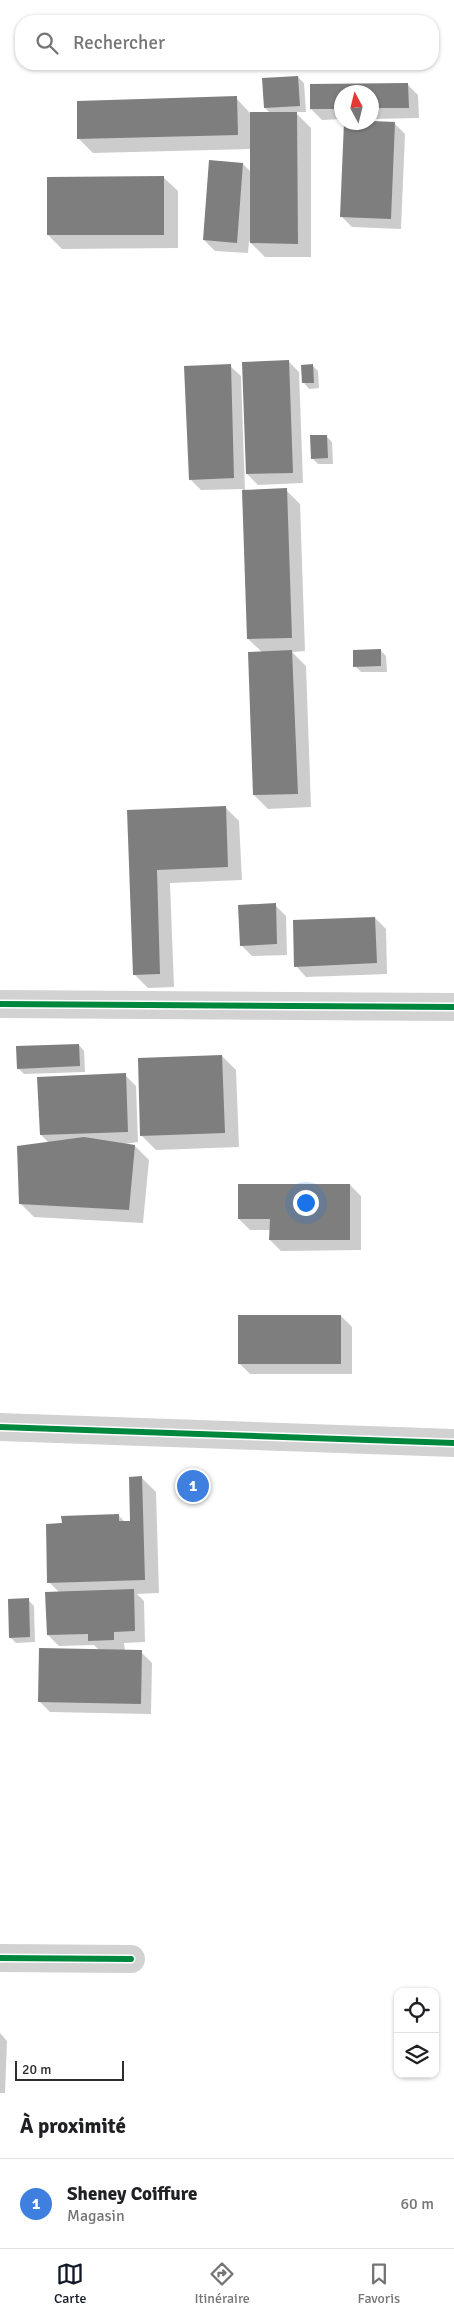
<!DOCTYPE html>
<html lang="fr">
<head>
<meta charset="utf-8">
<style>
	:root { --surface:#fff; --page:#f2f2f2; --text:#202124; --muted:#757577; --line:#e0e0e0; --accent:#111827 }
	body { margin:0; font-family:Signika,sans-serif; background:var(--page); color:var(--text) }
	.controls { position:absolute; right:15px; bottom:15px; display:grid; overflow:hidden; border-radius:10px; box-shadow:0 1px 4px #0004 }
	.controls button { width:45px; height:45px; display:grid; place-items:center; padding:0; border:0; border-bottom:1px solid var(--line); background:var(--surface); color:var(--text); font:25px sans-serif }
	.compass { position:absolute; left:334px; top:85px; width:45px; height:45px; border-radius:50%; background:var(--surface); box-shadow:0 1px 4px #0004; rotate:353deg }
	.scale { position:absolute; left:15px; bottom:12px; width:109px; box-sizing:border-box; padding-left:5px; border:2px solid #2d2d2d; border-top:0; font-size:14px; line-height:18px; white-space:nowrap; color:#2d2d2d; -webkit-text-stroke:4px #fff; paint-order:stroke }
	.you { position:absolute; left:305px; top:1202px; width:18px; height:18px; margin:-12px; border:4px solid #fff; border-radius:50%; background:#1a73e8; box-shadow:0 0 0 8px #1a73e833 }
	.badge { display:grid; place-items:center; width:32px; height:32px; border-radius:50%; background:var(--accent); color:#fff; font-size:16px; font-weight:700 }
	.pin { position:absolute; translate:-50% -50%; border:2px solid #fff; box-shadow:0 1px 5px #0006 }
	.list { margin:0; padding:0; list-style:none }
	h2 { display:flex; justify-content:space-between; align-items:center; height:65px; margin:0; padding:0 20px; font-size:21px }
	h2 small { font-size:16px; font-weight:400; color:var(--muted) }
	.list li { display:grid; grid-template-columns:32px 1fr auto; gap:15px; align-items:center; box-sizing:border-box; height:90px; padding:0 20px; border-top:1px solid var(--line) }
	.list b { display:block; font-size:19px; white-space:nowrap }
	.list p { margin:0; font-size:16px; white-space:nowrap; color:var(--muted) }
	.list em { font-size:16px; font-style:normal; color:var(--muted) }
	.icon { flex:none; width:28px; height:28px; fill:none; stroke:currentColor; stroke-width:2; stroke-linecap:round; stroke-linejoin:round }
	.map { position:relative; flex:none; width:454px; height:2093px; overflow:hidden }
	.search { position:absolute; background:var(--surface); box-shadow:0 1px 4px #0004; left:15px; right:15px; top:15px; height:55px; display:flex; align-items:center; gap:12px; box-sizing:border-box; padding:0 18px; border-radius:20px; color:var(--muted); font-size:19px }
	.sheet { height:155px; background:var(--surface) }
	nav { display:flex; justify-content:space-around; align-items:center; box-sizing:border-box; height:70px; border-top:1px solid var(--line); background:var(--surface); font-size:14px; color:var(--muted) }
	nav a { display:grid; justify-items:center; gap:2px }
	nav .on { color:var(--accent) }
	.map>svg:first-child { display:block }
</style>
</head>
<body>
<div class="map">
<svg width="454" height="2093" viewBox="0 0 454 2093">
	<rect width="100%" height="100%" fill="#fff"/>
	<!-- shadow -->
	<g fill="#0003">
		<path d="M298,77L304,83L306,112H295L311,128V257H265L249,241L248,253L215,251L204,240L243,164L251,172V149L93,153L79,139L236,98L251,114H271L265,108Z"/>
		<path d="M407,84L418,95L419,118L372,119V92H342V119L322,120L311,109V85Z"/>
		<path d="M394,123L405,134L401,229L352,227L341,216Z"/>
		<path d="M163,177L178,191V248L62,249L48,235Z"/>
		<path d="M288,361L299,372L303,483L258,485L247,474Z"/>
		<path d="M312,365L318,371L319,388L309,389L304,383Z"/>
		<path d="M230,366L241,376L245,491L286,490L300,504L305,651L292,652L306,666L311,807L268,809L254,795L262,652L248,639L243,489L201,490L190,479Z"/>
		<path d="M326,436L332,442L333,464H318L312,458Z"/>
		<path d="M380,650L386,656L387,672H361L355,666Z"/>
		<path d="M225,807L239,821L242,880L170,883L174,987L148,988L134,974L128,811Z"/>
		<path d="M275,905L286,916L287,955L252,956L241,945Z"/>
		<path d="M375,918L386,929L387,974L306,977L296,966Z"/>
		<path d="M79,1045L84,1051L85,1072L24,1074L18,1068Z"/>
		<path d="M222,1056L236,1070L239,1147L156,1150L142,1136Z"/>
		<path d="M125,1075L136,1086L138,1142L124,1144L135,1146L149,1160L143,1223L34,1217L20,1203L49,1143L41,1135Z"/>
		<path d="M350,1185L361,1196V1250L281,1251L270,1240L271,1230H250L239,1219Z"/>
		<path d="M341,1316L352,1327V1374H250L239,1363Z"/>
		<path d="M142,1478L156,1492L159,1593L137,1594L144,1601L145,1642L124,1643L125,1651L141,1652L152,1663L151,1714L50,1712L39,1701L100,1651L94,1645L59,1646L48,1635L59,1592L49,1582L63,1524L118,1515L125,1522H132Z"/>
		<path d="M28,1600L34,1606L35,1642L16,1643L10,1637Z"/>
		<path d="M0,2033L7,2041L5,2093H0Z"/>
	</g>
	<!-- building -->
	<g fill="#7e7e7e">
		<path d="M298,76L300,106L264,108L262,78Z"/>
		<path d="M408,83L409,108H372V92H342V109H310V84Z"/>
		<path d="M237,96L238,135L77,139V101Z"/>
		<path d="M250,112H297L298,244L250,243Z"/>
		<path d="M372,121L395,122L391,219L340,217L344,122Z"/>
		<path d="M209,160L243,163L237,243L203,240Z"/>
		<path d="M164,176V235H47V177Z"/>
		<path d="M289,360L293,473L246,474L242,362Z"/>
		<path d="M231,364L234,478L189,480L184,366Z"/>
		<path d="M313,364L314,383H302L301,365Z"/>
		<path d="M310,435H327L328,458L311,459Z"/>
		<path d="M287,488L292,638L247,639L242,490Z"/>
		<path d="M381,649V666L353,667V650Z"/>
		<path d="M292,650L298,794L253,795L248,652Z"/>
		<path d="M226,806L228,867L157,870L160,974L133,975L127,810Z"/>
		<path d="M276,903L277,944L240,946L238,905Z"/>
		<path d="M375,917L377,963L294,967L293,920Z"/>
		<path d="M79,1044L80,1066L17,1069L16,1046Z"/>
		<path d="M222,1055L225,1133L140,1136L138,1058Z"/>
		<path d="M126,1073L128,1132L40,1135L37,1077Z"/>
		<path d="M84,1137L135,1145L129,1210L19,1204L17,1146Z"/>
		<path d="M238,1184H350V1240H269L270,1219H238Z"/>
		<rect x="238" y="1315" width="103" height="49"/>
		<path d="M142,1476L145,1580L47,1583L46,1524L62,1523L61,1516L119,1514V1521H130L129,1477Z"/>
		<path d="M134,1589L135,1631L114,1632V1640L88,1641V1634L47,1635L45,1592Z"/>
		<path d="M29,1598L30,1637L9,1638L8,1599Z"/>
		<path d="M39,1648L142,1650L141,1704L38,1702Z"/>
	</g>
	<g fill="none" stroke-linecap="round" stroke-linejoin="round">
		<!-- street -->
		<g stroke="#d2d2d2" stroke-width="28">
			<path d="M0,1004L454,1007"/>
			<path d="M0,1427L454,1443"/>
			<path d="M0,1958L131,1959"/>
		</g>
		<defs>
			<g id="cycleway">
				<path d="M0,1004L454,1007"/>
				<path d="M0,1427L454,1443"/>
				<path d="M0,1958L131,1959"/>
			</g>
		</defs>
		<!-- cycleway casing -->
		<use href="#cycleway" stroke="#fff" stroke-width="9"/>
		<!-- cycleway -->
		<use href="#cycleway" stroke="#00873e" stroke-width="6"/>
	</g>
</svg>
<div class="controls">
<button><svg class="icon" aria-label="locate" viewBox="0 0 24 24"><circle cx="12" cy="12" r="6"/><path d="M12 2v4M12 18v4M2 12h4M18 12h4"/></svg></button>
<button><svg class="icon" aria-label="layers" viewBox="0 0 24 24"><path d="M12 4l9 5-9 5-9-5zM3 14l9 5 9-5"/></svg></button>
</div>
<svg class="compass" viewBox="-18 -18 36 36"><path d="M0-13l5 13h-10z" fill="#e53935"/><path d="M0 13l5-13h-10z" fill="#757577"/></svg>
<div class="scale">20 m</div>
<div class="you"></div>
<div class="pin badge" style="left:193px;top:1486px;background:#3f7fe0">1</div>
<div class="search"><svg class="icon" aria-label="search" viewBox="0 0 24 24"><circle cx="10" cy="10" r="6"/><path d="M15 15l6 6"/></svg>Rechercher</div>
</div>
<section class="sheet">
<h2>À proximité<small></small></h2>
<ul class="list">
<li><span class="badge" style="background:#3f7fe0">1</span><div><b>Sheney Coiffure</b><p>Magasin</p></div><em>60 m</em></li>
</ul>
</section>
<nav>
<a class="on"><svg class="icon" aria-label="map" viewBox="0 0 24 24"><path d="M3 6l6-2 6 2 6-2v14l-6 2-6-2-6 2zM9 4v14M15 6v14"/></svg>Carte</a>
<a><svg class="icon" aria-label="directions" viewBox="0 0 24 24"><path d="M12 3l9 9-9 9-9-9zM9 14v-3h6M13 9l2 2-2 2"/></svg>Itinéraire</a>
<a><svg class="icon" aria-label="saved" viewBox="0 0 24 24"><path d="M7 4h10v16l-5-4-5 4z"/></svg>Favoris</a>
</nav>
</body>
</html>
